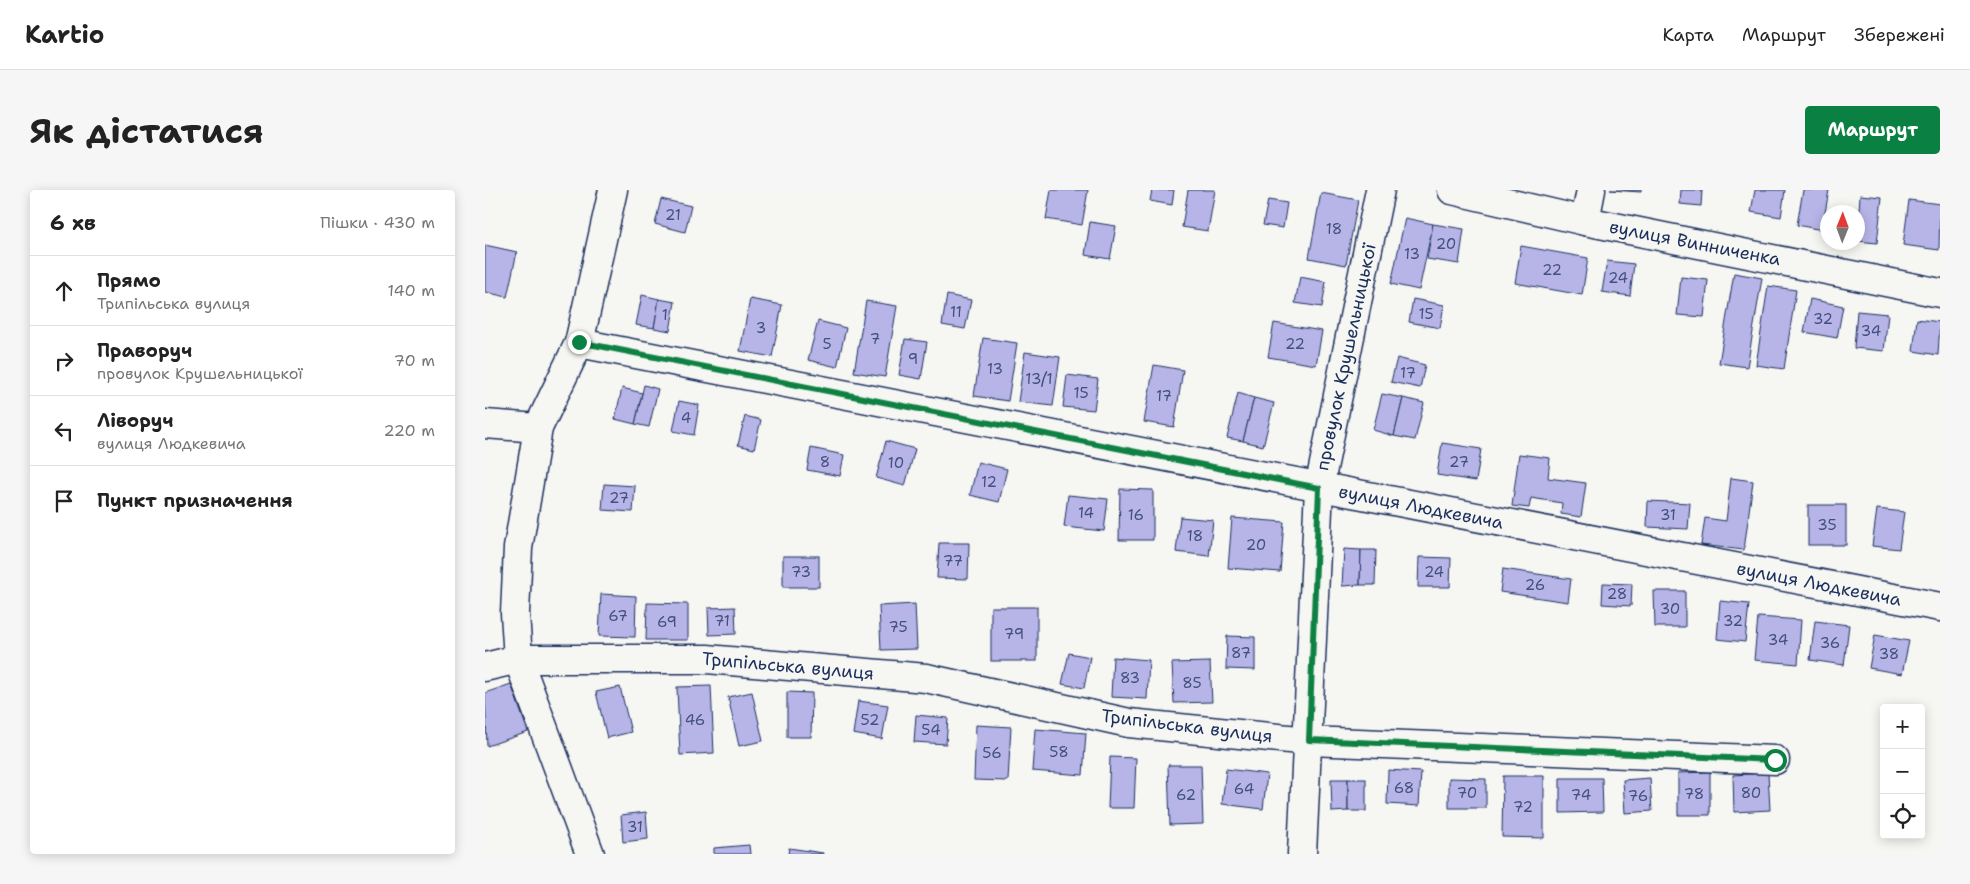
<!DOCTYPE html>
<html lang="uk">
<head>
<meta charset="utf-8">
<style>
	:root { --surface:#fff; --page:#f6f6f6; --text:#222; --muted:#767676; --line:#e0e0e0; --accent:#0b8043 }
	body { margin:0; font-family:"Shantell Sans",sans-serif; background:var(--page); color:var(--text) }
	.controls { position:absolute; right:15px; bottom:15px; display:grid; overflow:hidden; border-radius:5px; box-shadow:0 2px 12px #0003 }
	.controls button { width:45px; height:45px; display:grid; place-items:center; padding:0; border:0; border-bottom:1px solid var(--line); background:var(--surface); color:var(--text); font:25px sans-serif }
	.compass { position:absolute; left:1335px; top:15px; width:45px; height:45px; border-radius:50%; background:var(--surface); box-shadow:0 2px 12px #0003; rotate:1deg }
	.stop { position:absolute; width:15px; height:15px; margin:-11px; border:4px solid #0b8043; border-radius:50%; background:#fff }
	.stop.end { background:#0b8043; border-color:#fff; box-shadow:0 1px 5px #0008 }
	.list { margin:0; padding:0; list-style:none }
	h2 { display:flex; justify-content:space-between; align-items:center; height:65px; margin:0; padding:0 20px; font-size:21px }
	h2 small { font-size:16px; font-weight:400; color:var(--muted) }
	.list li { display:grid; grid-template-columns:32px 1fr auto; gap:15px; align-items:center; box-sizing:border-box; height:70px; padding:0 20px; border-top:1px solid var(--line) }
	.list b { display:block; font-size:19px; white-space:nowrap }
	.list p { margin:0; font-size:16px; white-space:nowrap; color:var(--muted) }
	.list em { font-size:16px; font-style:normal; color:var(--muted) }
	.icon { flex:none; width:28px; height:28px; fill:none; stroke:currentColor; stroke-width:2; stroke-linecap:round; stroke-linejoin:round }
	.map { position:relative; flex:none; width:1455px; height:664px; overflow:hidden; border-radius:5px }
	header { display:flex; align-items:center; gap:30px; box-sizing:border-box; height:70px; padding:0 25px; background:var(--surface); border-bottom:1px solid var(--line) }
	header strong { font-size:24px }
	nav { display:flex; gap:28px; margin-inline-start:auto; font-size:18px }
	.intro { display:flex; align-items:center; justify-content:space-between; box-sizing:border-box; height:120px; padding:0 30px }
	h1 { margin:0; font-size:35px }
	.button { padding:12px 22px; border-radius:5px; background:var(--accent); color:#fff; font-size:18px; font-weight:700 }
	main { display:flex; gap:30px; padding:0 30px }
	aside { flex:1; background:var(--surface); border-radius:5px; box-shadow:0 2px 12px #0003 }
	.map>svg:first-child { display:block }
</style>
</head>
<body>
<header>
<strong>Kartio</strong>
<nav><a>Карта</a><a>Маршрут</a><a>Збережені</a></nav>
</header>
<div class="intro"><h1>Як дістатися</h1><a class="button">Маршрут</a></div>
<main>
<aside>
<h2>6 хв<small>Пішки · 430 m</small></h2>
<ul class="list">
<li><svg class="icon" aria-label="ahead" viewBox="0 0 24 24"><path d="M12 20V5M6 11l6-6 6 6"/></svg><div><b>Прямо</b><p>Трипільська вулиця</p></div><em>140 m</em></li>
<li><svg class="icon" aria-label="right" viewBox="0 0 24 24"><path d="M7 20v-9h11M14 6l5 5-5 5"/></svg><div><b>Праворуч</b><p>провулок Крушельницької</p></div><em>70 m</em></li>
<li><svg class="icon" aria-label="left" viewBox="0 0 24 24"><path d="M17 20v-9H6M10 6l-5 5 5 5"/></svg><div><b>Ліворуч</b><p>вулиця Людкевича</p></div><em>220 m</em></li>
<li><svg class="icon" aria-label="arrive" viewBox="0 0 24 24"><path d="M6 21V4h12l-3 4 3 4H6"/></svg><div><b>Пункт призначення</b></div></li>
</ul>
</aside>
<div class="map">
<svg width="1455" height="664" viewBox="0 0 1455 664">
	<rect width="100%" height="100%" fill="#f6f6f2"/>
	<filter id="ink" filterUnits="userSpaceOnUse"><feTurbulence type="fractalNoise" baseFrequency=".02" numOctaves="2"/><feDisplacementMap in="SourceGraphic" scale="10" xChannelSelector="R" yChannelSelector="G"/><feConvolveMatrix kernelMatrix="1 2 1 2 8 2 1 2 1" color-interpolation-filters="sRGB"/></filter>
	<g filter="url(#ink)">
		<!-- building -->
		<g fill="#b7b5e7" stroke="#1b2f5e">
			<path d="M566,0H603L597,35L561,29Z"/>
			<path d="M667,0H689L687,15L665,11Z"/>
			<path d="M703,0H730L723,41L697,37Z"/>
			<path d="M1125,0H1156V2Z"/>
			<path d="M1196,0H1217L1216,16L1195,14Z"/>
			<path d="M1270,0H1300L1296,27L1266,22Z"/>
			<path d="M1318,0H1344L1337,40L1312,35Z"/>
			<path d="M836,3L873,10L861,75L824,68Z"/>
			<path d="M1375,5L1397,7L1392,53L1372,51Z"/>
			<path d="M176,9L206,16L200,42L170,34Z"/>
			<path d="M783,10L802,13L798,38L778,35Z"/>
			<path d="M1424,10L1455,14L1454,60L1418,55Z"/>
			<path d="M920,28L948,34L934,100L906,94Z"/>
			<path d="M605,32L631,36L625,69L600,65Z"/>
			<path d="M948,34L979,39L974,74L942,69Z"/>
			<path d="M0,55L32,62L22,107L0,102Z"/>
			<path d="M1036,56L1103,68L1097,105L1030,93Z"/>
			<path d="M1122,71L1149,74L1145,106L1117,102Z"/>
			<path d="M1249,83L1277,88L1262,177L1234,173Z"/>
			<path d="M815,87L841,92L837,117L810,113Z"/>
			<path d="M1196,87L1223,90L1219,127L1192,125Z"/>
			<path d="M1283,96L1311,100L1299,179L1271,175Z"/>
			<path d="M157,105L174,109L169,138L151,135Z"/>
			<path d="M462,105L486,110L480,139L457,135Z"/>
			<path d="M174,109L190,112L185,141L169,138Z"/>
			<path d="M265,109L297,115L287,167L255,161Z"/>
			<path d="M928,109L959,115L955,138L924,132Z"/>
			<path d="M1325,109L1358,116L1352,148L1319,142Z"/>
			<path d="M381,111L412,116L400,187L369,182Z"/>
			<path d="M1372,121L1403,124L1399,161L1369,158Z"/>
			<path d="M1432,129L1455,132L1453,165L1428,161Z"/>
			<path d="M333,131L361,138L352,177L323,170Z"/>
			<path d="M789,133L837,141L831,175L783,167Z"/>
			<path d="M498,148L532,153L523,211L489,206Z"/>
			<path d="M420,149L442,152L436,189L414,185Z"/>
			<path d="M540,162L575,167L568,216L533,212Z"/>
			<path d="M912,168L940,175L935,198L906,192Z"/>
			<path d="M669,175L698,180L689,237L659,232Z"/>
			<path d="M582,185L613,189L609,220L578,217Z"/>
			<path d="M159,195L173,199L164,237L150,234Z"/>
			<path d="M137,198L157,203L150,234L130,229Z"/>
			<path d="M753,203L769,208L758,251L742,248Z"/>
			<path d="M897,204L918,208L909,246L888,240Z"/>
			<path d="M769,208L789,213L778,256L758,251Z"/>
			<path d="M918,208L939,213L930,250L909,246Z"/>
			<path d="M194,211L214,215L209,245L188,241Z"/>
			<path d="M260,226L276,230L269,259L253,255Z"/>
			<path d="M401,251L430,259L420,296L391,288Z"/>
			<path d="M957,253L996,259L991,291L952,285Z"/>
			<path d="M326,258L359,265L355,286L322,280Z"/>
			<path d="M1034,264L1065,268L1063,288L1101,293L1096,327L1076,324L1077,313L1046,308L1044,318L1027,316Z"/>
			<path d="M493,272L522,279L514,312L485,305Z"/>
			<path d="M1246,288L1268,291L1259,360L1216,355L1220,328L1241,331Z"/>
			<path d="M119,294L150,296L148,322L117,320Z"/>
			<path d="M635,299L668,300V350H634Z"/>
			<path d="M583,305L623,309L619,341L579,337Z"/>
			<path d="M1163,311L1205,313L1203,339L1162,337Z"/>
			<rect x="1323" y="315" width="38" height="40"/>
			<path d="M1392,319L1419,322L1414,359L1387,356Z"/>
			<path d="M695,327L728,330L724,366L691,362Z"/>
			<path d="M747,328L799,332L795,382L743,378Z"/>
			<path d="M454,353H484L483,389L452,388Z"/>
			<path d="M859,359L876,360L875,395L857,396Z"/>
			<path d="M876,360H891L890,395H875Z"/>
			<rect x="298" y="366" width="36" height="31"/>
			<path d="M934,367L966,368L965,397H933Z"/>
			<path d="M1018,379L1086,389L1083,412L1015,402Z"/>
			<path d="M1118,393L1147,394L1146,416L1117,414Z"/>
			<path d="M1169,401H1200V437H1170Z"/>
			<path d="M116,404L151,406L150,447L114,446Z"/>
			<path d="M1235,411L1264,414L1260,452L1232,449Z"/>
			<path d="M162,413L203,414V450H161Z"/>
			<path d="M430,414L432,459L396,460L394,416Z"/>
			<path d="M250,417L251,444L224,445L223,418Z"/>
			<rect x="506" y="417" width="46" height="54"/>
			<path d="M1273,427L1316,430L1313,474L1269,470Z"/>
			<path d="M1330,431L1364,435L1359,475L1325,470Z"/>
			<path d="M1390,445L1424,451L1417,484L1384,478Z"/>
			<path d="M742,446L770,447V480L741,479Z"/>
			<path d="M584,463L605,467L599,498L577,494Z"/>
			<path d="M628,467L664,470L662,509L626,507Z"/>
			<path d="M725,472L727,512L689,513L687,473Z"/>
			<path d="M26,494L43,542L2,556L0,503Z"/>
			<path d="M226,496L229,563L195,565L192,497Z"/>
			<path d="M135,497L146,542L122,548L111,502Z"/>
			<path d="M267,502L278,551L254,556L243,507Z"/>
			<path d="M302,502L327,503L326,547H302Z"/>
			<path d="M373,511L403,515L397,549L368,544Z"/>
			<path d="M431,525L463,528L461,554L429,552Z"/>
			<path d="M491,535L526,537L523,591L489,590Z"/>
			<path d="M550,539L601,543L598,585L547,581Z"/>
			<path d="M625,567L651,568L649,618H623Z"/>
			<path d="M683,575H716L718,634L685,635Z"/>
			<path d="M741,579L782,584L778,619L737,614Z"/>
			<path d="M903,580L936,582L934,616L902,614Z"/>
			<path d="M1225,582V625H1193V583Z"/>
			<path d="M1283,583L1285,620L1249,622L1248,585Z"/>
			<path d="M1018,586H1059V648L1017,647Z"/>
			<path d="M964,588L1001,589V618H964Z"/>
			<path d="M1075,588H1117L1118,622L1075,623Z"/>
			<path d="M1165,588L1167,621L1140,623L1138,590Z"/>
			<path d="M846,589H863V621L847,622Z"/>
			<rect x="863" y="589" width="18" height="32"/>
			<path d="M161,622L163,649L138,652L136,625Z"/>
			<path d="M264,655L265,664H229V658Z"/>
			<path d="M304,658L338,663V664H303Z"/>
		</g>
		<g fill="none" stroke-linecap="round" stroke-linejoin="round">
			<defs>
				<g id="street">
					<path d="M967,0L1100,31L1455,103"/>
					<path d="M1100,31L1106,0"/>
					<path d="M94,153L1455,417"/>
					<path d="M0,234L53,238"/>
					<path d="M0,477L33,469H222L441,488L644,533L824,551L1290,570"/>
					<path d="M105,664L33,469L30,423L33,358L53,238L94,153L128,0"/>
					<path d="M817,664L834,298L895,0"/>
				</g>
			</defs>
			<!-- street casing -->
			<use href="#street" stroke="#1b2f5e" stroke-width="31"/>
			<!-- street -->
			<use href="#street" stroke="#f6f6f2" stroke-width="28"/>
		</g>
	</g>
	<g fill="none" stroke-linecap="round" stroke-linejoin="round" filter="url(#ink)">
		<!-- route -->
		<path stroke="#0b8043" stroke-width="6" d="M94,152L834,298L824,550L1290,570"/>
	</g>
	<g text-anchor="middle" stroke-width="4" stroke-linejoin="round" paint-order="stroke">
		<!-- number labels -->
		<g font-size="15" fill="#425080">
			<text x="188" y="30">21</text>
			<text x="849" y="44">18</text>
			<text x="961" y="59">20</text>
			<text x="927" y="69">13</text>
			<text x="1067" y="85">22</text>
			<text x="1133" y="93">24</text>
			<text x="471" y="127">11</text>
			<text x="941" y="129">15</text>
			<text x="180" y="130">1</text>
			<text x="1338" y="134">32</text>
			<text x="276" y="143">3</text>
			<text x="1386" y="146">34</text>
			<text x="390" y="154">7</text>
			<text x="342" y="159">5</text>
			<text x="810" y="159">22</text>
			<text x="428" y="174">9</text>
			<text x="510" y="184">13</text>
			<text x="923" y="188">17</text>
			<text x="554" y="194">13/1</text>
			<text x="596" y="208">15</text>
			<text x="679" y="211">17</text>
			<text x="201" y="233">4</text>
			<text x="340" y="277">8</text>
			<text x="974" y="277">27</text>
			<text x="411" y="278">10</text>
			<text x="504" y="297">12</text>
			<text x="134" y="313">27</text>
			<text x="601" y="328">14</text>
			<text x="651" y="330">16</text>
			<text x="1183" y="330">31</text>
			<text x="1342" y="340">35</text>
			<text x="710" y="351">18</text>
			<text x="771" y="360">20</text>
			<text x="468" y="376">77</text>
			<text x="316" y="387">73</text>
			<text x="949" y="387">24</text>
			<text x="1050" y="400">26</text>
			<text x="1132" y="409">28</text>
			<text x="1185" y="424">30</text>
			<text x="133" y="431">67</text>
			<text x="237" y="436">71</text>
			<text x="1248" y="436">32</text>
			<text x="182" y="437">69</text>
			<text x="413" y="442">75</text>
			<text x="529" y="449">79</text>
			<text x="1293" y="455">34</text>
			<text x="1345" y="458">36</text>
			<text x="756" y="468">87</text>
			<text x="1404" y="469">38</text>
			<text x="645" y="493">83</text>
			<text x="707" y="498">85</text>
			<text x="210" y="535">46</text>
			<text x="385" y="535">52</text>
			<text x="446" y="545">54</text>
			<text x="574" y="567">58</text>
			<text x="507" y="568">56</text>
			<text x="919" y="603">68</text>
			<text x="759" y="604">64</text>
			<text x="982" y="608">70</text>
			<text x="1266" y="608">80</text>
			<text x="1209" y="609">78</text>
			<text x="701" y="610">62</text>
			<text x="1096" y="610">74</text>
			<text x="1153" y="611">76</text>
			<text x="1038" y="622">72</text>
			<text x="150" y="642">31</text>
		</g>
		<!-- street labels -->
		<g font-size="18" fill="#1b2f5e" stroke="#f6f6f2">
			<text transform="translate(1210 53) rotate(11)" y="6">вулиця Винниченка</text>
			<text transform="translate(861 167) rotate(-78)" y="6">провулок Крушельницької</text>
			<text transform="translate(936 317) rotate(11)" y="6">вулиця Людкевича</text>
			<text transform="translate(1334 394) rotate(11)" y="6">вулиця Людкевича</text>
			<text transform="translate(303 476) rotate(5)" y="6">Трипільська вулиця</text>
			<text transform="translate(702 536) rotate(7)" y="6">Трипільська вулиця</text>
		</g>
	</g>
</svg>
<div class="controls">
<button>+</button>
<button>−</button>
<button><svg class="icon" aria-label="locate" viewBox="0 0 24 24"><circle cx="12" cy="12" r="6"/><path d="M12 2v4M12 18v4M2 12h4M18 12h4"/></svg></button>
</div>
<svg class="compass" viewBox="-18 -18 36 36"><path d="M0-13l5 13h-10z" fill="#e53935"/><path d="M0 13l5-13h-10z" fill="#767676"/></svg>
<div class="stop" style="left:1290px;top:570px"></div>
<div class="stop end" style="left:94px;top:152px"></div>
</div>
</main>
</body>
</html>
